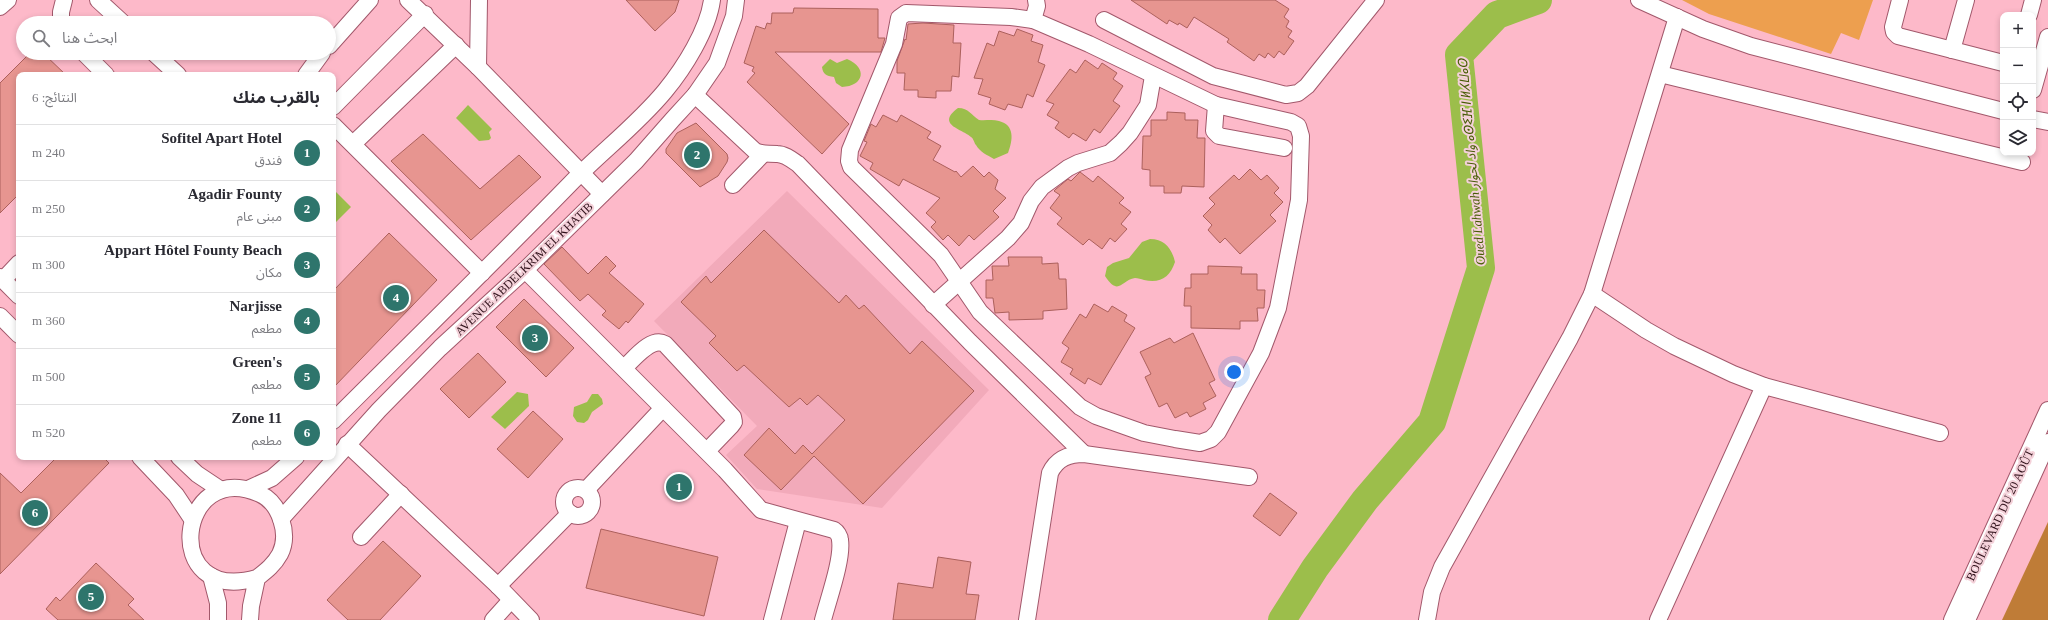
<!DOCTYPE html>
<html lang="ar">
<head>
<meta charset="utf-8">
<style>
	:root { --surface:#fff; --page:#f7f7f7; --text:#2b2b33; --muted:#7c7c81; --line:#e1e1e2; --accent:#2e756c }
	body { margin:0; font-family:"Times New Roman","Noto Sans Arabic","Noto Sans Tifinagh",serif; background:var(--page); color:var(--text); direction:rtl }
	.controls { position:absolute; right:12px; top:12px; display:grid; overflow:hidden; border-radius:8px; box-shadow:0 2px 6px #0003 }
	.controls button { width:36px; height:36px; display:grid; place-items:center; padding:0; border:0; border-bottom:1px solid var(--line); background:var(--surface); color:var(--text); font:20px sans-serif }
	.you { position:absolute; left:1234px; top:372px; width:14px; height:14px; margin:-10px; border:3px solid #fff; border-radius:50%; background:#1a73e8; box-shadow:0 0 0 6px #1a73e833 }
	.badge { display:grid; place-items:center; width:26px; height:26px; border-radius:50%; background:var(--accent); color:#fff; font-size:13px; font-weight:700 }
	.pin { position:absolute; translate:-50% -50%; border:2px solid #fff; box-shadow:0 1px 4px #0006 }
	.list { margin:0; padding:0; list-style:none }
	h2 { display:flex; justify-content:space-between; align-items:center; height:52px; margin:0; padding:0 16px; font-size:17px }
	h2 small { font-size:13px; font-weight:400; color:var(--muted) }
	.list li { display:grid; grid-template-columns:26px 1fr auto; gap:12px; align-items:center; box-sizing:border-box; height:56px; padding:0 16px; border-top:1px solid var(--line) }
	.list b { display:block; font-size:15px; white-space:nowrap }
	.list p { margin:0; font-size:13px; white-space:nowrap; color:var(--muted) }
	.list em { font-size:13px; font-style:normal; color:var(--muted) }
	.icon { flex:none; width:22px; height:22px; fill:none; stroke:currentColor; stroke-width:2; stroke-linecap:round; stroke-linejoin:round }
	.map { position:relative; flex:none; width:2048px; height:620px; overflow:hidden; direction:ltr }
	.search { position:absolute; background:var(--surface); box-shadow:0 2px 6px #0003; left:16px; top:16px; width:320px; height:44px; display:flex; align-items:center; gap:10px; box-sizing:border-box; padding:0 14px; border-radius:22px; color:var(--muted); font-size:15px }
	.panel { position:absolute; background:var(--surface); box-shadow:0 2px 6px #0003; left:16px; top:72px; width:320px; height:388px; border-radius:8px; direction:rtl }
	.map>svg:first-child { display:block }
</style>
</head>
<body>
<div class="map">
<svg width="2048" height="620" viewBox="0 0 2048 620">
	<rect width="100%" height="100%" fill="#fdb9c9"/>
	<!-- built -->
	<path fill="#f2aaba" d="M787,191L989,390L882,508L757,489L726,455L757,426L654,321Z"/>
	<!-- green -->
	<path fill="#ed9f4f" d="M1682,0H1873L1859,40L1841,33L1831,54L1709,14Z"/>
	<!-- forest -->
	<path fill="#bf7c37" d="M2048,522V620H2002Z"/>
	<!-- water -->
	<g fill="#9cbe4b">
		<path d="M830,59L837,63L847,59C868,68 864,86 842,87L836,83L834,77C826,76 823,74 822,67Z"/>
		<path d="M468,105L492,129L489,132L491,138L489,140L479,141L456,118Z"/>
		<path d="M958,108C969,108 971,115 979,120C985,121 992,119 999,121C1015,125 1013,140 1008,153L994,159C987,155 980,152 976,145C974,143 974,139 971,137C963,129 935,125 958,108Z"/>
		<path d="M333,189L351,207L333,225Z"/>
		<path d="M1150,239C1165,239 1172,249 1175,262C1170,277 1160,284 1144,280C1141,279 1138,278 1135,278C1121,280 1119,297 1105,276L1107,267L1113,263L1129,258L1142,242Z"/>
		<path d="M517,392L528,394L529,406L505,429L491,417Z"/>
		<path d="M592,394H598L602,399L603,404L592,412L588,420L584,423L577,422L573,416L574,407L587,402Z"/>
	</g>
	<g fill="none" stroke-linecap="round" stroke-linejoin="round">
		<!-- river -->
		<path stroke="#9cbe4b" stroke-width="28" d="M1282,620L1315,568L1365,500L1432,422L1481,268L1459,55L1497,15L1538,0"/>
	</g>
	<!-- building -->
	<g fill="#e79590" stroke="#ac605c">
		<path d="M626,0H679L675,12L655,31Z"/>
		<path d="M1131,0H1275L1289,9L1284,17L1289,21L1286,27L1292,31L1288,37L1294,41L1284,55L1279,51L1274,58L1268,53L1265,58L1259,54L1254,61L1227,42L1229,39L1194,17L1187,28L1179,23L1178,25L1169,20L1167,24Z"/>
		<path d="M794,8L878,9V38H885L881,52H775L849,124L822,154L747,82L755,73L752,71L754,67L744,63L756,26L765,29L767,23L771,24L772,13H793Z"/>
		<path d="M923,23L954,25L953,43H961L959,77L952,76L951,91H936V98L918,97V90H904L905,73H897V61L905,39L906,40L908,24Z"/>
		<path d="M1017,29L1033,35L1031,41L1043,45L1038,62L1045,65L1033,97L1027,94L1022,108L1008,104L1005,110L989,104L991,98L978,94L983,79L974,78L987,43L994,46L999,31L1014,36Z"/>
		<path d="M30,53H43L66,75H19V194L0,213V83Z"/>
		<path d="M1085,60L1098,69L1102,63L1117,73L1113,79L1123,86L1113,101L1120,106L1100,133L1094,129L1086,141L1073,133L1069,138L1055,128L1059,122L1047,115L1054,104L1046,101L1070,69L1076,73Z"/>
		<path d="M1167,112L1185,113V120H1198L1197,138H1205L1204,187L1182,186L1181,193H1164V186H1150V170L1142,169L1143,136H1151V120H1167Z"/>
		<path d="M883,115L897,122L901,115L931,132L927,138L941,146L933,160L955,172L956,171L961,177L973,166L984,177L989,172L998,180L995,189L1006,198L993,211L999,217L974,240L969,235L959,246L948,235L943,240L931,227L936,222L926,213L940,198L903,179L899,186L870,169L873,163L860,156L867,142L864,141L871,124L876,127Z"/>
		<path d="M696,123L727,154L728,158L727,162L718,176L700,187L666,153V149L677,133Z"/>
		<path d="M423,134L480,189L519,155L541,177L471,240L391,161Z"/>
		<path d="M1250,169L1261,180L1267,175L1279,188L1274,193L1283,202L1270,215L1276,221L1240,254L1225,238L1220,243L1208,230L1212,225L1203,216L1215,204L1209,198L1234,175L1239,180Z"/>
		<path d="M1080,172L1093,182L1098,176L1124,198L1119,203L1131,212L1121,224L1127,229L1115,242L1110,238L1102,249L1089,239L1083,245L1057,224L1062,218L1050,208L1060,195L1054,191L1056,189L1068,179L1071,181Z"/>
		<path d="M764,230L839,303L846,295L859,309L864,305L910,354L922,341L974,391L863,504L814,456L781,490L744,455L769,428L795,454L803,445L812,454L845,420L818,395L807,405L800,398L789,407L744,365L737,371L709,343L716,336L681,302L706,276L711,283Z"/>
		<path d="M389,233L437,280L333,388V291Z"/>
		<path d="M562,247L588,274L606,256L616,266L609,273L644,304L628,323L626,321L619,329L602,315L606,311L588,294L580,301L544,264Z"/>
		<path d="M1008,257H1042V264L1058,263L1059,279H1066L1067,309L1043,311V319L1009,320V312L995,313L993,298H986V280H993L992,266H1009Z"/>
		<path d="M1208,266L1242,267L1241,274H1257V290H1265L1264,308H1257L1258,321H1240V329L1191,328V306H1184L1185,288H1191V274H1208Z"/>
		<path d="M524,299L574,348L546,377L496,327Z"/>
		<path d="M1094,304L1108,312L1112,306L1127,315L1124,321L1135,328L1101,385L1088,378L1085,384L1070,374L1073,369L1061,362L1069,348L1062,343L1080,314L1086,318Z"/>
		<path d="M1193,333L1215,380L1209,383L1216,396L1203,403L1206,409L1190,417L1187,412L1175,418L1167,403L1159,407L1145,377L1151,374L1140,352L1170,338L1174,343Z"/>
		<path d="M478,353L506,382L469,418L440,389Z"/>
		<path d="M533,411L563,439L528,478L497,449Z"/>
		<path d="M57,457H103L109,463L0,574V473L21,493Z"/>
		<path d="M1270,493L1297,513L1280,536L1253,516Z"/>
		<path d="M601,529L718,557L704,616L586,588Z"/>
		<path d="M383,541L421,576L380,620H348L327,600Z"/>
		<path d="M938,557L971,562L966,594L979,595L975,620H893L898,583L933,588Z"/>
		<path d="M96,563L134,599L128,605L144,620H58L46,609L56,597L60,601Z"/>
	</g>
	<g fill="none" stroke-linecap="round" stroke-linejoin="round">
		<defs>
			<g id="minor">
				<path d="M98,0L123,23"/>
				<path d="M408,0L478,67L602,194"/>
				<path d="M1639,0L1703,29L1751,46L2003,111"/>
				<path d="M1900,0L1893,27L1894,32L1898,36L2003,63"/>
				<path d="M0,7L8,0"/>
				<path d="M906,13L1011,17L1033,20L1089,44L1216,105L1291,122L1298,126L1301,136L1299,200L1278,308L1261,353L1218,432L1211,439L1200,443L1175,439L1144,433L1096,416L1080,407L980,312L941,255L851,167L849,161L850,150L894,44L899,18Z"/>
				<path d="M2029,15L2033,0"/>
				<path d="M1033,20L1037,6L1036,0"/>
				<path d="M1104,20L1213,76L1286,95L1298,93L1307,86L1376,0"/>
				<path d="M61,23V12L64,0"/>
				<path d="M329,46L370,0"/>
				<path d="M1952,50L1966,0"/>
				<path d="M84,53L106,75"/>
				<path d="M154,53L178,75"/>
				<path d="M478,67L479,0"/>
				<path d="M1660,74L2022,162"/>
				<path d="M306,75L322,53"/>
				<path d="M2033,90L2048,37"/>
				<path d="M695,95L755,151C764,155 768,153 777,154C785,154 792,160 798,164L970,342L1084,454"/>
				<path d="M1216,105L1214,131L1219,136L1284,148"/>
				<path d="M333,107L425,14"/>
				<path d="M2033,119L2048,122"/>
				<path d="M333,125L482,273"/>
				<path d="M353,144L456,45"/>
				<path d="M733,185L763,154"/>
				<path d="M525,270L725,470L761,510L834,530C837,532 840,536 840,540C843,559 828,600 823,620"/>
				<path d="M0,277L19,296"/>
				<path d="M3,280L19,263"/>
				<path d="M1592,294L1646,330L1674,346L1733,374L1764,386L1940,433"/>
				<path d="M933,305L1008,238L1021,223L1031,201L1042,187L1068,168L1078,163L1110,153L1121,143L1130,133L1148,105L1153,76"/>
				<path d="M0,316L19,335"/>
				<path d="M624,368C634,359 651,336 665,344L733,417L734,422L731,426L707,451"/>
				<path d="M333,421C412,342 492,264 570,184C601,152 637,125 665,91C684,68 708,30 712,0"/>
				<path d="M347,444L498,586L531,620"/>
				<path d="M140,457L176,495L192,519"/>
				<path d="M179,457L197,474L221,490"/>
				<circle cx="578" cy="502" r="14"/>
				<path d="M248,489L272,478L296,457"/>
				<path d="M586,490L663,408"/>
				<path d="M281,519L379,410L440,348L525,270L636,161L673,119L695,95L717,63L734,16L736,0"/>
				<path d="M361,537L401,494"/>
				<path d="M211,576L218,603V620"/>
				<path d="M498,586L570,513"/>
				<path d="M250,620L251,606L257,578C266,571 274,565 280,554C290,534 280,503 260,494C177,457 159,606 257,578"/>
				<path d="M493,620L511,600"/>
				<path d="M772,620L798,521"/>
				<path d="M1027,620L1050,473C1057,458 1069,454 1084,454L1249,477"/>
				<path d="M1427,620L1432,592L1442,567L1570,338L1592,294L1677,17"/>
				<path d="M1658,620L1764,386"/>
				<path d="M1952,620L2048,410"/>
				<path d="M1967,620L2048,442"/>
			</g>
		</defs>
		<!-- minor casing -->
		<use href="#minor" stroke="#a2586b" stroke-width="18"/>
		<!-- minor -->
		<use href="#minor" stroke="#fff" stroke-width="16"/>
	</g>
	<g text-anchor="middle" stroke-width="4" stroke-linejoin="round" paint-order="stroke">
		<!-- street labels -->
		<g font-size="12" fill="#30121b" stroke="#f4d1d9">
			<text transform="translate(524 269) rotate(-44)" y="4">AVENUE ABDELKRIM EL KHATIB</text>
			<text transform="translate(2000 515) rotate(-65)" y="4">BOULEVARD DU 20 AOÛT</text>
		</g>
		<!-- water labels -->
		<g font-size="13" font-style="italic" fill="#475c05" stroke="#f4d1d9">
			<text transform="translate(1471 162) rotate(-95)" y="5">Oued Lahwah واد لحوار ⴰⵙⵉⴼ ⵏ ⵍⵃⵡⴰⵔ</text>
		</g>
	</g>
</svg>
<div class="controls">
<button>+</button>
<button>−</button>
<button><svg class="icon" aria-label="locate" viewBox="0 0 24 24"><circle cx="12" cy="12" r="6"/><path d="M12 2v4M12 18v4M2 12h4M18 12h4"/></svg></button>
<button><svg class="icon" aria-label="layers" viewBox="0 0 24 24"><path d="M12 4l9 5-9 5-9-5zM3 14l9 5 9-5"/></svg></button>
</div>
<div class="you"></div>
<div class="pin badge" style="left:679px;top:487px">1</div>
<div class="pin badge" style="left:697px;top:155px">2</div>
<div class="pin badge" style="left:535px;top:338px">3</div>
<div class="pin badge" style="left:396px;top:298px">4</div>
<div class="pin badge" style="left:91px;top:597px">5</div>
<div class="pin badge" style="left:35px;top:513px">6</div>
<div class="search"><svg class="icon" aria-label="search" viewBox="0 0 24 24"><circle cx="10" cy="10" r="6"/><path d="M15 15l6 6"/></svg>ابحث هنا</div>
<section class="panel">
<h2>بالقرب منك<small>النتائج: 6</small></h2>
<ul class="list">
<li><span class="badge">1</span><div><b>Sofitel Apart Hotel</b><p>فندق</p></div><em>240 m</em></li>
<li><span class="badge">2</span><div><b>Agadir Founty</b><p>مبنى عام</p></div><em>250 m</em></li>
<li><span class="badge">3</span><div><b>Appart Hôtel Founty Beach</b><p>مكان</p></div><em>300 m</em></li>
<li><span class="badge">4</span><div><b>Narjisse</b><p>مطعم</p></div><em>360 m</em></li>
<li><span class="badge">5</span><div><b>Green's</b><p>مطعم</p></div><em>500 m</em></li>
<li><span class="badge">6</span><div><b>Zone 11</b><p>مطعم</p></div><em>520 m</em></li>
</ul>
</section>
</div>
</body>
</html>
